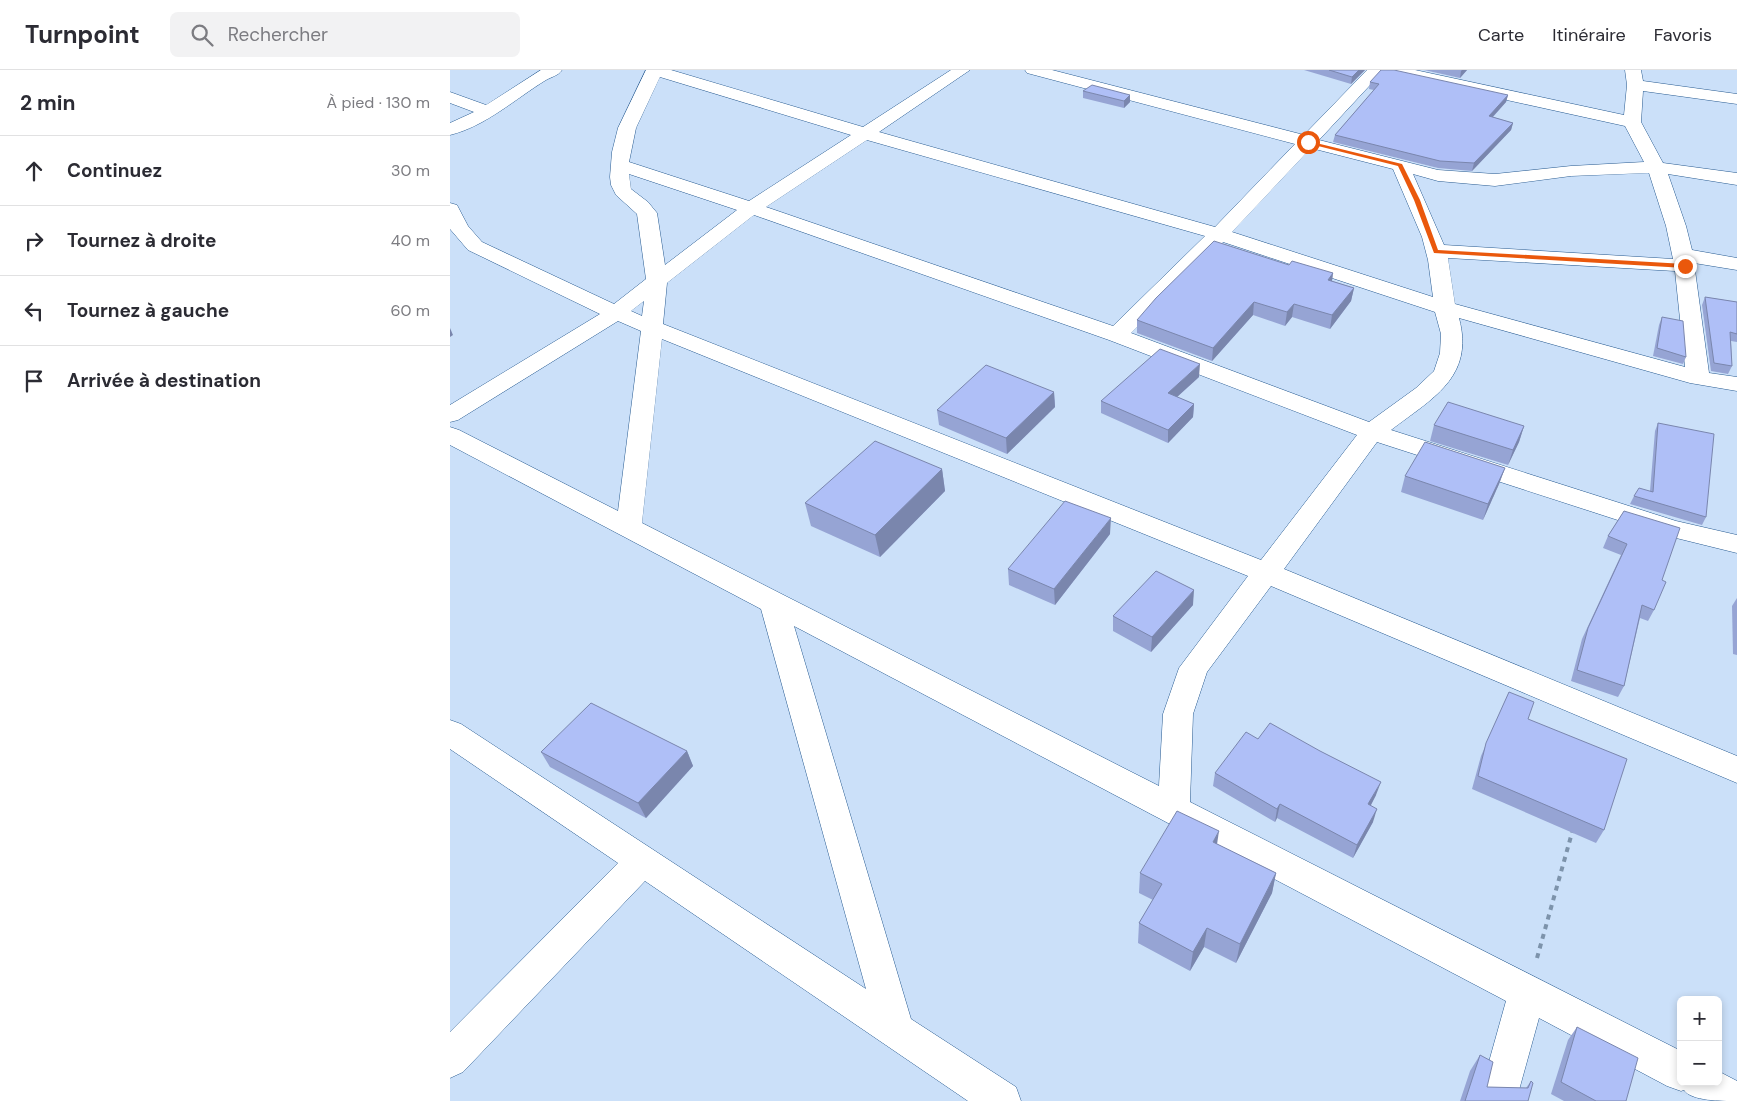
<!DOCTYPE html>
<html lang="fr">
<head>
<meta charset="utf-8">
<style>
	:root { --surface:#fff; --page:#f2f2f3; --text:#2b2b33; --muted:#7c7c81; --line:#e1e1e2 }
	body { margin:0; font-family:"DM Sans",sans-serif; background:var(--page); color:var(--text) }
	.controls { position:absolute; right:15px; bottom:15px; display:grid; overflow:hidden; border-radius:8px; box-shadow:0 2px 8px #0003 }
	.controls button { width:45px; height:45px; display:grid; place-items:center; padding:0; border:0; border-bottom:1px solid var(--line); background:var(--surface); color:var(--text); font:25px sans-serif }
	.stop { position:absolute; width:15px; height:15px; margin:-11px; border:4px solid #ea580c; border-radius:50%; background:#fff }
	.stop.end { background:#ea580c; border-color:#fff; box-shadow:0 1px 5px #0008 }
	.list { margin:0; padding:0; list-style:none }
	h2 { display:flex; justify-content:space-between; align-items:center; height:65px; margin:0; padding:0 20px; font-size:21px }
	h2 small { font-size:16px; font-weight:400; color:var(--muted) }
	.list li { display:grid; grid-template-columns:32px 1fr auto; gap:15px; align-items:center; box-sizing:border-box; height:70px; padding:0 20px; border-top:1px solid var(--line) }
	.list b { display:block; font-size:19px; white-space:nowrap }
	.list em { font-size:16px; font-style:normal; color:var(--muted) }
	.icon { flex:none; width:28px; height:28px; fill:none; stroke:currentColor; stroke-width:2; stroke-linecap:round; stroke-linejoin:round }
	.map { position:relative; flex:none; width:1287px; height:1031px; overflow:hidden }
	header { display:flex; align-items:center; gap:30px; box-sizing:border-box; height:70px; padding:0 25px; background:var(--surface); border-bottom:1px solid var(--line) }
	header strong { font-size:24px }
	nav { display:flex; gap:28px; margin-inline-start:auto; font-size:18px }
	.search { width:350px; height:45px; background:var(--page); display:flex; align-items:center; gap:12px; box-sizing:border-box; padding:0 18px; border-radius:8px; color:var(--muted); font-size:19px }
	main { display:flex }
	aside { flex:1; background:var(--surface) }
	.map>svg:first-child { display:block }
</style>
</head>
<body>
<header>
<strong>Turnpoint</strong>
<div class="search"><svg class="icon" aria-label="search" viewBox="0 0 24 24"><circle cx="10" cy="10" r="6"/><path d="M15 15l6 6"/></svg>Rechercher</div>
<nav><a>Carte</a><a>Itinéraire</a><a>Favoris</a></nav>
</header>
<main>
<aside>
<h2>2 min<small>À pied · 130 m</small></h2>
<ul class="list">
<li><svg class="icon" aria-label="ahead" viewBox="0 0 24 24"><path d="M12 20V5M6 11l6-6 6 6"/></svg><div><b>Continuez</b></div><em>30 m</em></li>
<li><svg class="icon" aria-label="right" viewBox="0 0 24 24"><path d="M7 20v-9h11M14 6l5 5-5 5"/></svg><div><b>Tournez à droite</b></div><em>40 m</em></li>
<li><svg class="icon" aria-label="left" viewBox="0 0 24 24"><path d="M17 20v-9H6M10 6l-5 5 5 5"/></svg><div><b>Tournez à gauche</b></div><em>60 m</em></li>
<li><svg class="icon" aria-label="arrive" viewBox="0 0 24 24"><path d="M6 21V4h12l-3 4 3 4H6"/></svg><div><b>Arrivée à destination</b></div></li>
</ul>
</aside>
<div class="map">
<svg width="1287" height="1031" viewBox="0 0 1287 1031">
	<rect width="100%" height="100%" fill="#cbe0f9"/>
	<g fill="none" stroke-linecap="round" stroke-linejoin="round">
		<defs>
			<g id="minor">
				<path d="M91,0H112C108,6 101,7 96,10C65,29 36,56 0,65V53L24,42L0,33V22L36,35Z"/>
				<path d="M196,0H221L413,57L501,0H520L429,62L765,157L845,74L577,3L575,0H602L854,65L917,0H934L869,70L988,100L1045,104L1121,96L1194,92L1175,56L943,5L937,3L935,0H965L1174,45L1177,15L1175,0H1191L1193,11L1287,24V34L1193,21L1191,52L1213,93L1287,103V115L1218,104L1236,156L1242,180L1287,188V200L1244,193L1259,303L1287,307V321L1240,313L1009,248C1025,308 981,329 941,360L1226,451L1287,465V483L1214,465L927,372L834,499L1287,686V713L821,516L757,602L743,644L740,732L1231,981V1012H1268V1001L1287,1011V1031C1271,1031 1241,1031 1234,1020L1231,1021L1217,1016L1089,948L1066,1031H1028L1056,931L344,556L461,949L566,1017L571,1031H518L195,811L13,1002L0,1008V962L168,793L0,679V650L11,654L416,919L311,539L0,375V357L9,360L168,441L191,261L168,251L8,350L0,352V335L150,244L18,180L0,159V133L7,135L18,156L32,172L164,234L196,209L187,144L166,125L161,115L160,107L162,82L168,58ZM210,7L401,65L299,131L179,92L186,58ZM417,70L755,166L663,256L316,137ZM861,78L943,99L972,167L978,190L983,227L782,162ZM1199,103L1216,156L1223,189L994,175L963,104L988,111L1045,116L1121,106ZM179,104L287,140L215,195L207,143L198,132L181,119ZM304,145L659,270L907,365L811,490L213,254L217,213ZM773,172L985,242L991,264L990,283L984,301L966,318L919,352L681,263ZM998,188L1225,201L1235,297L1005,234ZM194,231L192,246L181,241ZM212,269L798,506L729,598L713,644L709,716L192,453Z"/>
			</g>
		</defs>
		<!-- minor casing -->
		<use href="#minor" stroke="#285b91" stroke-width="1"/>
		<!-- path -->
		<path stroke="#7d93ab" stroke-width="4" stroke-dasharray="5 5" stroke-linecap="butt" d="M1087,888L1123,759"/>
		<!-- minor -->
		<use href="#minor" fill="#fff" fill-rule="evenodd"/>
	</g>
	<!-- wall -->
	<g fill="#96a4d4">
		<path d="M854,0H915L901,14Z"/>
		<path d="M974,0H1017L1010,8Z"/>
		<path d="M920,12L1058,25L1056,32L1043,47L1063,53L1061,60L1022,101L988,98L883,72L885,65L924,20L919,19Z"/>
		<path d="M633,21L680,32L674,38L633,28Z"/>
		<path d="M839,195L883,203L882,211L904,218L901,231L880,259L842,247L835,256L803,245L762,291L687,263V250Z"/>
		<path d="M1255,227L1287,232V272L1281,271L1282,296L1278,304L1261,301L1252,235Z"/>
		<path d="M1212,247L1236,287L1233,294L1203,286L1209,255Z"/>
		<path d="M749,307L727,327L744,334L743,347L718,373L651,343V331Z"/>
		<path d="M604,322L605,337L557,384L489,355L487,340Z"/>
		<path d="M1208,353L1256,447L1252,455L1180,434L1184,426L1200,421L1205,361Z"/>
		<path d="M984,355L1074,356L1069,372L1058,395L980,371Z"/>
		<path d="M1055,398L1049,414L1033,450L951,422L955,406Z"/>
		<path d="M492,399L495,421L430,487L361,456L355,433Z"/>
		<path d="M1174,441L1212,510L1204,540L1198,551L1190,548L1174,616L1168,627L1121,611L1132,569L1171,485L1153,478L1158,466Z"/>
		<path d="M660,464L605,535L559,515L558,499Z"/>
		<path d="M1287,528V585L1283,584L1282,536Z"/>
		<path d="M743,535L701,582L663,561V546Z"/>
		<path d="M1059,622L1154,760L1146,773L1022,719L1031,686Z"/>
		<path d="M808,669L926,725L921,735L923,752L903,788L827,748L825,752L763,716L765,703Z"/>
		<path d="M237,681L243,696L196,748L100,697L91,682Z"/>
		<path d="M767,774L826,803L822,823L786,893L754,877L740,901L688,873L689,853L703,830L689,823L690,803Z"/>
		<path d="M1127,957L1176,1031H1114L1101,1024L1118,970Z"/>
		<path d="M1030,985L1037,1017L1076,1018L1081,1011L1078,1031H1010L1020,1001Z"/>
	</g>
	<!-- shaded-wall -->
	<g fill="#7a86ad">
		<path d="M909,0H915L901,14L902,7Z"/>
		<path d="M1012,0H1017L1010,8L1011,1Z"/>
		<path d="M680,25V32L674,38V31Z"/>
		<path d="M1058,25L1056,32L1037,53L1039,46Z"/>
		<path d="M1063,53L1061,60L1022,101L1024,93Z"/>
		<path d="M883,203L881,217L878,210Z"/>
		<path d="M904,218L901,231L880,259L882,245Z"/>
		<path d="M804,232L803,245L762,291L763,278Z"/>
		<path d="M844,234L842,247L835,256L837,242Z"/>
		<path d="M0,258L3,265L0,267Z"/>
		<path d="M750,294L749,307L717,336L718,323Z"/>
		<path d="M604,322L605,337L557,384L556,368Z"/>
		<path d="M744,334L743,347L718,373V360Z"/>
		<path d="M1074,356L1069,372L1058,395L1063,380Z"/>
		<path d="M1055,398L1049,414L1033,450L1038,434Z"/>
		<path d="M492,399L495,421L430,487L425,465Z"/>
		<path d="M661,448L660,464L605,535L604,519Z"/>
		<path d="M744,520L743,535L701,582L702,567Z"/>
		<path d="M237,681L243,696L196,748L188,733Z"/>
		<path d="M931,712L926,725L914,748L918,734Z"/>
		<path d="M830,734L827,748L825,752L827,739Z"/>
		<path d="M927,739L923,752L903,788L907,775Z"/>
		<path d="M769,761L766,781L763,772Z"/>
		<path d="M826,803L822,823L786,893L790,874Z"/>
		<path d="M757,858L754,877L740,901L743,882Z"/>
	</g>
	<!-- building -->
	<g fill="#afbff7" stroke="#7a86ad">
		<path d="M879,0H909L902,7Z"/>
		<path d="M931,0H944L1058,25L1039,46L1063,53L1024,93L990,91L885,65L929,14L920,12Z"/>
		<path d="M642,15L680,25L674,31L633,21Z"/>
		<path d="M764,171L839,195L842,191L883,203L878,210L904,218L882,245L844,234L837,242L804,232L763,278L687,250L706,228Z"/>
		<path d="M1255,227L1287,232V264L1280,262L1282,296L1264,293Z"/>
		<path d="M1212,247L1233,251L1236,287L1207,278Z"/>
		<path d="M710,279L750,294L718,323L744,334L718,360L651,331Z"/>
		<path d="M536,295L604,322L556,368L487,340Z"/>
		<path d="M998,332L1074,356L1063,380L984,355Z"/>
		<path d="M1208,353L1264,364L1256,447L1184,426L1189,418L1203,422Z"/>
		<path d="M425,371L492,399L425,465L355,433Z"/>
		<path d="M975,372L1055,398L1038,434L955,406Z"/>
		<path d="M615,431L661,448L604,519L558,499Z"/>
		<path d="M1174,441L1230,458L1212,510L1216,512L1204,540L1192,535L1174,616L1127,600L1138,558L1177,474L1158,466Z"/>
		<path d="M706,501L744,520L702,567L663,546Z"/>
		<path d="M1059,622L1084,632L1078,649L1177,689L1154,760L1028,706L1036,673Z"/>
		<path d="M141,633L237,681L188,733L91,682Z"/>
		<path d="M820,653L870,681L931,712L918,734L927,739L907,775L830,734L827,739L765,703L796,662L808,669Z"/>
		<path d="M727,741L769,761L763,772L826,803L790,874L757,858L743,882L689,853L712,814L690,803Z"/>
		<path d="M1127,957L1188,988L1176,1031H1146L1111,1012Z"/>
		<path d="M1030,985L1043,992L1037,1017L1078,1018L1081,1011L1083,1013L1078,1031H1015Z"/>
	</g>
	<!-- route -->
	<path fill="#ea580c" d="M858,71L952,94L970,130L988,180L1235,194L1238,196L1235,198L984,183L964,130L948,96L856,73Z"/>
</svg>
<div class="controls">
<button>+</button>
<button>−</button>
</div>
<div class="stop" style="left:858px;top:72px"></div>
<div class="stop end" style="left:1235px;top:196px"></div>
</div>
</main>
</body>
</html>
